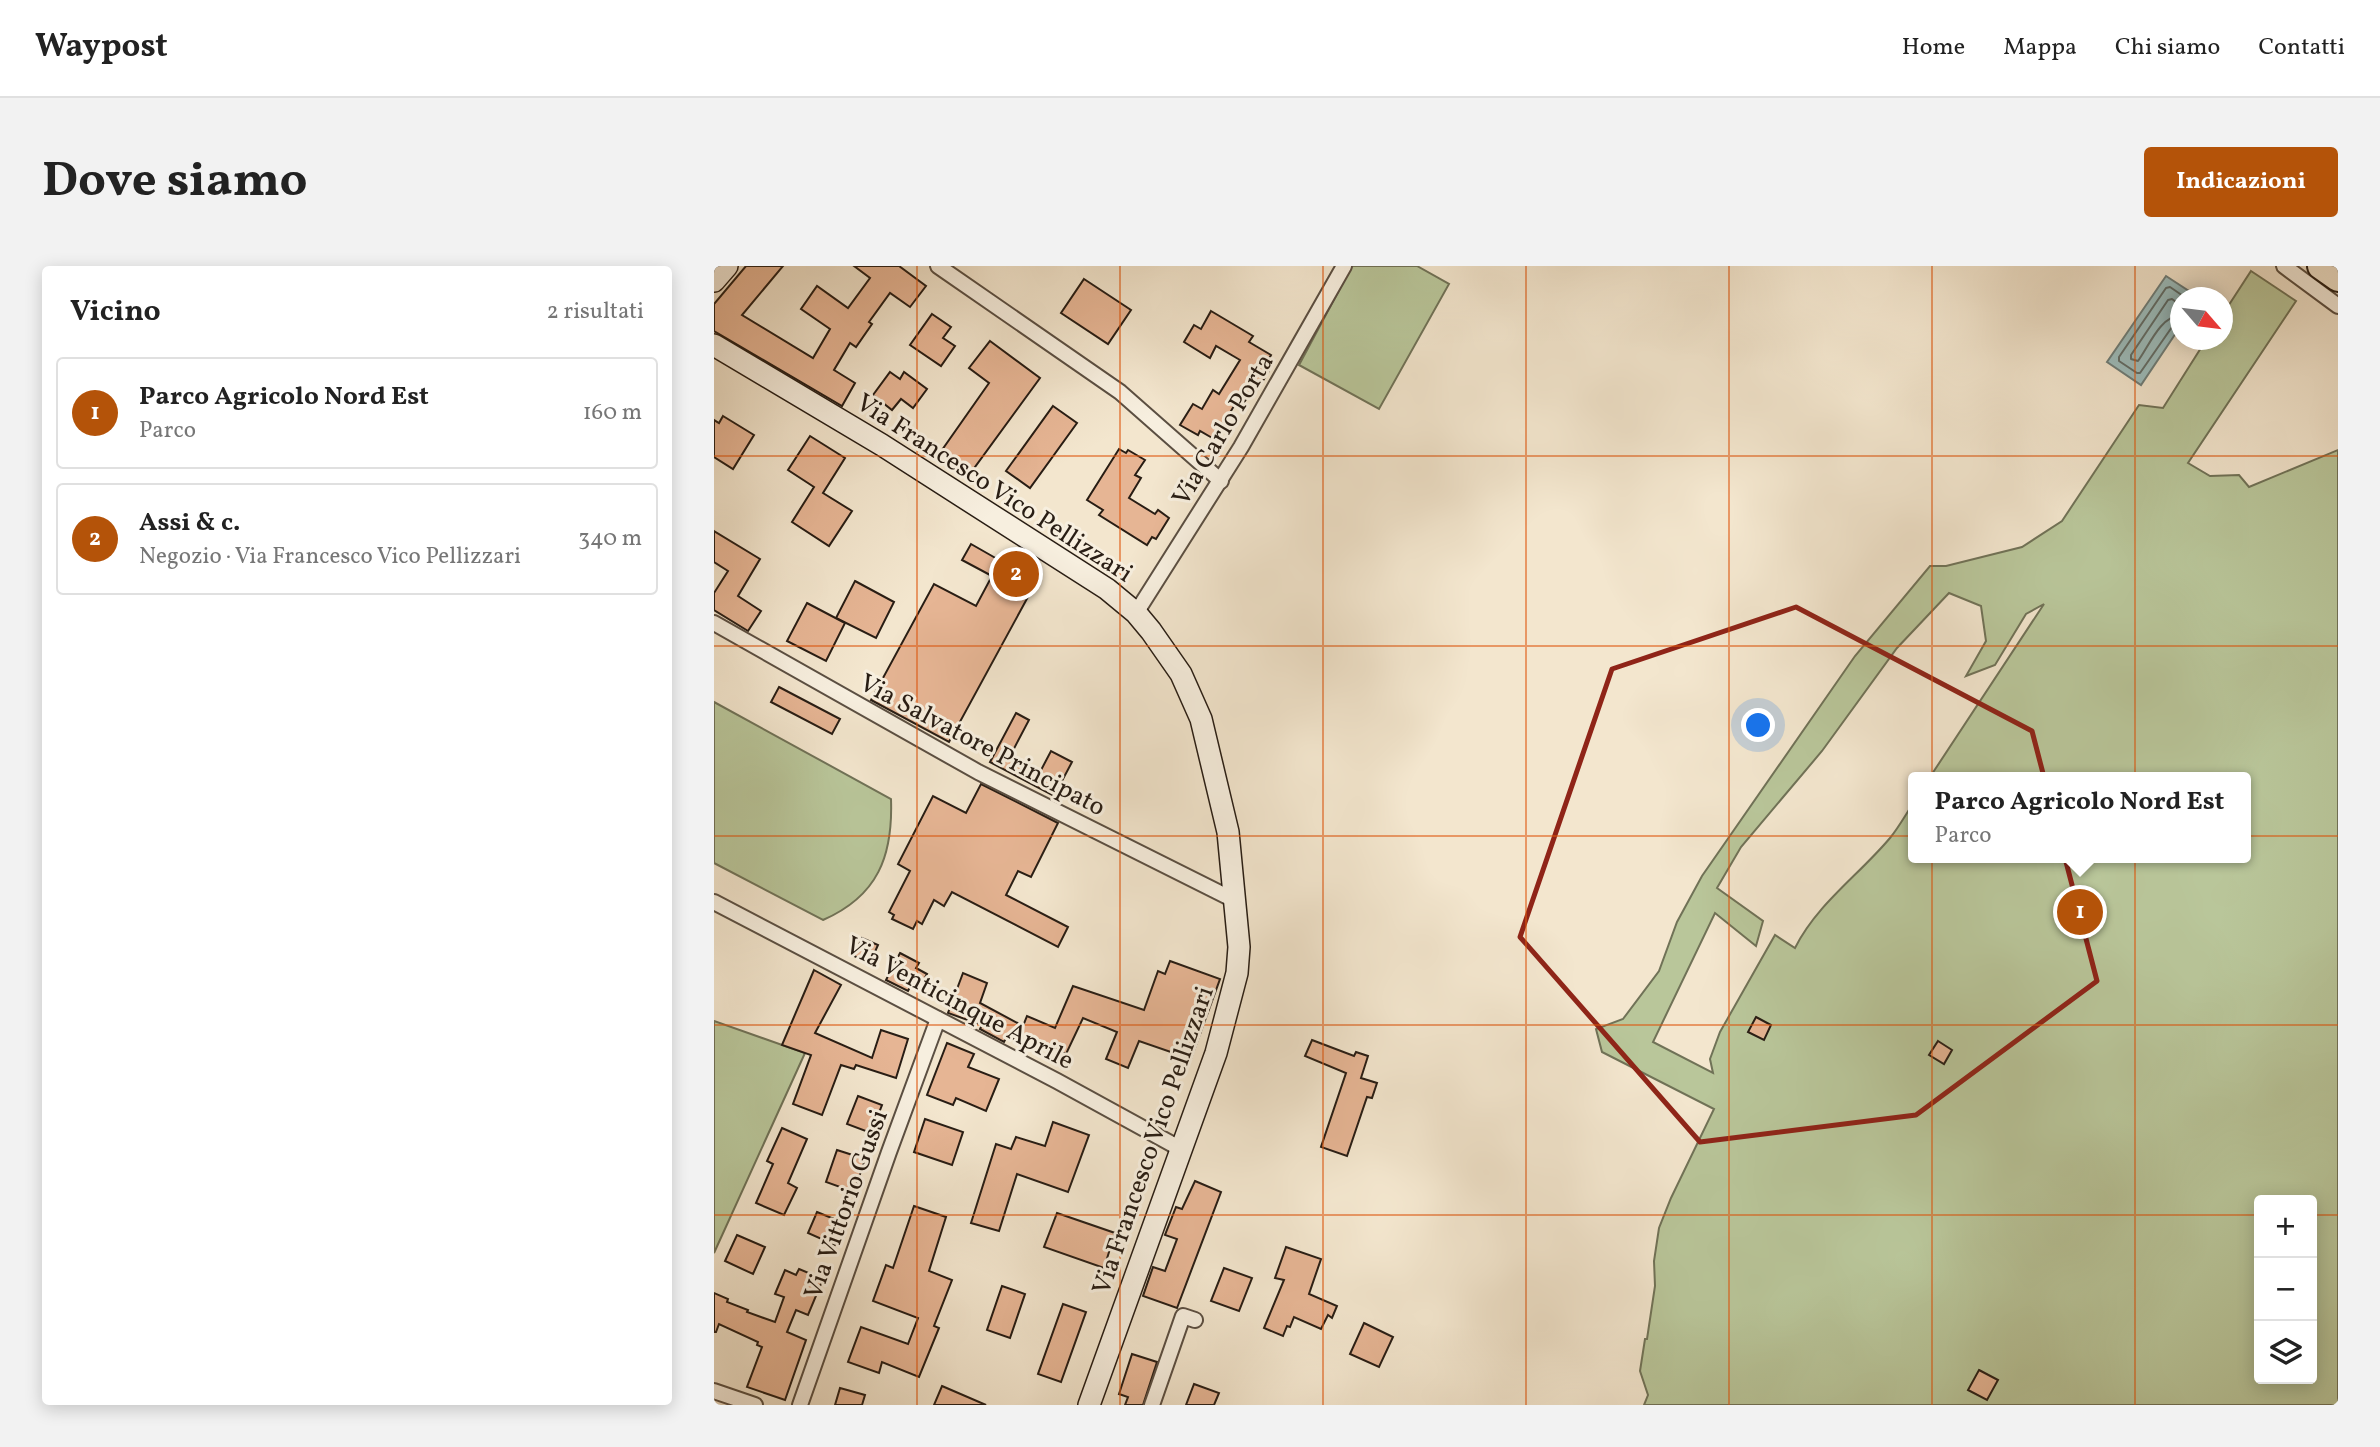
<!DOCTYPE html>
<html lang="it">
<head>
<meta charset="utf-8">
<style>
	:root { --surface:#fff; --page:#f2f2f2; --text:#222; --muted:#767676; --line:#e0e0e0; --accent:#b45309 }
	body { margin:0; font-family:Vollkorn,serif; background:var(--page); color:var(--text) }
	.controls { position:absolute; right:21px; bottom:21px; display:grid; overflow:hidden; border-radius:7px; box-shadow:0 4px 18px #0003 }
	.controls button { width:63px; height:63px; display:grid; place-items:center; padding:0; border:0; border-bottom:2px solid var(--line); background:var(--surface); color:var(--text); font:35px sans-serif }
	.compass { position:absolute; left:1456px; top:21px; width:63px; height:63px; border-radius:50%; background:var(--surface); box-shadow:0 4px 18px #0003; rotate:118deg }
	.you { position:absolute; left:1045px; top:460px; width:24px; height:24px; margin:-18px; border:5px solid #fff; border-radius:50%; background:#1a73e8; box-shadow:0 0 0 10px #1a73e833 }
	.badge { display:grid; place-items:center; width:46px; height:46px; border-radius:50%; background:var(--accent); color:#fff; font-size:23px; font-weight:700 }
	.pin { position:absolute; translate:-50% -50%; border:4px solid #fff; box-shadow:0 2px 7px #0006 }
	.popup { position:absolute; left:1194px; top:506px; width:343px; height:91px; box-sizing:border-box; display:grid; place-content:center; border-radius:7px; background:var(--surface); filter:drop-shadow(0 2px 5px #0005); font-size:23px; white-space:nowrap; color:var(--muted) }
	.popup b { font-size:26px; color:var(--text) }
	.popup::after { content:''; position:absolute; left:50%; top:100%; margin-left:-14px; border:14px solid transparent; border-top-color:var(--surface) }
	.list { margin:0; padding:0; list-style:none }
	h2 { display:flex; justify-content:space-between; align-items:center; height:91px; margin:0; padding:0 28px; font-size:30px }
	h2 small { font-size:23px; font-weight:400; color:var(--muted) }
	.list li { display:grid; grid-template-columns:46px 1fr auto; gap:21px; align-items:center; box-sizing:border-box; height:112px; margin:0 14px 14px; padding:0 14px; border:2px solid var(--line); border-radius:7px }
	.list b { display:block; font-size:26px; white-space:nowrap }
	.list p { margin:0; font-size:23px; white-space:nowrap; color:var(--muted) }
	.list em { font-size:23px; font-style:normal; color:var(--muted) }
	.icon { flex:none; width:38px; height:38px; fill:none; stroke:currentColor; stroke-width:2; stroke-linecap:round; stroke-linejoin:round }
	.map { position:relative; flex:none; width:1624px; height:1139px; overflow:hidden; border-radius:7px }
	header { display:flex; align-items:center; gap:42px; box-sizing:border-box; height:98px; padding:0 35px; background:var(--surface); border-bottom:2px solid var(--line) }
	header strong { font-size:33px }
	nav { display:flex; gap:38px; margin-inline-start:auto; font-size:24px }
	.intro { display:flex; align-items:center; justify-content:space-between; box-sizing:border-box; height:168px; padding:0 42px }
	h1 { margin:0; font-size:49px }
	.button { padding:18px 32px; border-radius:7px; background:var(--accent); color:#fff; font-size:24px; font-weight:700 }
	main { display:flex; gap:42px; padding:0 42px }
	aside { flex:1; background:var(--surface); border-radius:7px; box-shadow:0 4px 18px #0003 }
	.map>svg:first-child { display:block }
</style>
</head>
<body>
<header>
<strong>Waypost</strong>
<nav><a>Home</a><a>Mappa</a><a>Chi siamo</a><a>Contatti</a></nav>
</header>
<div class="intro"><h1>Dove siamo</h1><a class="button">Indicazioni</a></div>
<main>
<aside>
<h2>Vicino<small>2 risultati</small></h2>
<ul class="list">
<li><span class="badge">1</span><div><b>Parco Agricolo Nord Est</b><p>Parco</p></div><em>160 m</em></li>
<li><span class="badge">2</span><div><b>Assi &amp; c.</b><p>Negozio · Via Francesco Vico Pellizzari</p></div><em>340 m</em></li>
</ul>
</aside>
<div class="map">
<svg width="1624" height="1139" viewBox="0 0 1624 1139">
	<rect width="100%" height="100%" fill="#f3e6ce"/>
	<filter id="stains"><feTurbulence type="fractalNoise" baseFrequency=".00286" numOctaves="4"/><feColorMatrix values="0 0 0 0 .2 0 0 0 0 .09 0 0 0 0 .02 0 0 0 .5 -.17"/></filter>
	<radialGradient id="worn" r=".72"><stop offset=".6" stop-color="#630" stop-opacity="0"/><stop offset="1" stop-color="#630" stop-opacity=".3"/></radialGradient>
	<!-- green -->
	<g fill="#b9c69a" stroke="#707257" stroke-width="2" fill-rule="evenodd">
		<path d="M638,0H703L735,18L665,143L585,99Z"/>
		<path d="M1537,5L1582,35L1474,197L1496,210L1525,209L1535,221L1624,184V1139H930L934,1129L926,1105L931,1073H933L941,1020L940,995L945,962L957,932L1000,843L888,786L882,763L909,753L945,705L963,656L988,610L1141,390L1216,300H1232L1308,281L1348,255L1425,139L1449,142L1492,74H1508L1509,48ZM1235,327L1267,340L1272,375L1252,410L1281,399L1312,348L1330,338L1216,511H1532V592H1200V536C1192,548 1185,561 1176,572C1145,609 1103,638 1081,682L1061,669L1006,766L996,793L999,807L939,776L1001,647L1042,680L1049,655L1003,622L1027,581L1108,485L1183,382ZM1545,934H1598V1113H1545Z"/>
		<path d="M0,436L177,533C179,590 164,630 109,654L0,597Z"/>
		<path d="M0,755L91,787L0,987Z"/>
	</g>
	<!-- water -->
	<path fill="#9dbebe" stroke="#6e7e7a" stroke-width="2" d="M1452,10L1484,31L1466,32V61L1427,119L1393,96Z"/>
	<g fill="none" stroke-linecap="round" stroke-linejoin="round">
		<!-- shore -->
		<g stroke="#626e69" stroke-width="2">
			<path d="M1466,39L1458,33L1454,34L1417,89V93L1424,95C1435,80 1446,51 1466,49"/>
			<path d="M1466,58L1458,61L1426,107H1423L1405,95V91L1452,22L1456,21L1472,32"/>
		</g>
	</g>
	<!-- building -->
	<g fill="#e6b594" stroke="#281d14" stroke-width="2">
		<path d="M32,0H69L28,49L99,92L116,63L87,43L103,20L134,42L156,12L140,0H185L212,20L196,41L176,27L155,56L158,58L142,81L136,77L120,104L141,117L128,140L0,65V38Z"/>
		<path d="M370,13L417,44L394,78L347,47Z"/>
		<path d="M497,45L539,70L535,76L557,89L551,100L556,103L544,123L540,121L529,138L523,135L500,173L486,165L484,169L466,159L479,138L488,143L499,124L505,128L526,94L502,80L496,92L470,76L480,59L487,63Z"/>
		<path d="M218,48L237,61L229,72L241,80L227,100L196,79Z"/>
		<path d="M276,75L326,112L258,205L228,184L275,117L255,102Z"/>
		<path d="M176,106L186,113L190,106L213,123L199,142L187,133L178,144L159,129Z"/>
		<path d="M339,140L363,157L316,222L292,205Z"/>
		<path d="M9,150L40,169L19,203L0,191V154L5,157Z"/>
		<path d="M96,170L131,192L109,227L138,245L115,280L78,256L100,221L74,204Z"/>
		<path d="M405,183L412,187L414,184L431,194L421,209L427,212L415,232L441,248L444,244L455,252L442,273L438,271L433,279L385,249L389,244L373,234Z"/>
		<path d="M0,265L46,293L24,330L47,345L34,365L0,344V327L14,305L0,296Z"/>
		<path d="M257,278L285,294L290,286L327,307L235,476L157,434L220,318L262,340L278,310L248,294Z"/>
		<path d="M141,315L180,336L162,372L122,352Z"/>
		<path d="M93,337L131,357L112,395L73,375Z"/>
		<path d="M65,421L126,453L118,468L57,436Z"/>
		<path d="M302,447L315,454L295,492L325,508L337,485L358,496L340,530L276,496Z"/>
		<path d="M267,518L344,557L317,611L304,605L292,629L354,661L344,681L238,626L230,640L220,634L208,658L203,655L199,663L178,653L180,649L175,646L196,605L184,598L219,530L252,547Z"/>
		<path d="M148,672L164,679L156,697L140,690Z"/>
		<path d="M186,687L205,697L202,702L213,708L207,719L199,715L194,725L172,714Z"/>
		<path d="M456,695L506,713L477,793L425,775L414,802L392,793L403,766L369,752L352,788L330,778L327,785L293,770L290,776L266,763L268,759L234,747L249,707L273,717L266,737L309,760L313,750L341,762L359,720L430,744L444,705L451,708Z"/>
		<path d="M100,704L127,719L101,767L158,792L167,764L194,773L182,812L142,799L140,803L127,799L108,849L79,838L97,789L68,779Z"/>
		<path d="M1042,751L1057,759L1050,774L1034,766Z"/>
		<path d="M598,774L640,790L642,786L654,790L647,812L663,817L658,832L653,831L633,890L607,881L632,807L591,790Z"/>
		<path d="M1224,775L1238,784L1230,798L1215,789Z"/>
		<path d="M233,777L260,788L254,801L285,813L272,845L242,832L239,839L213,829Z"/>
		<path d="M144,830L168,839L157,867L133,858Z"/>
		<path d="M211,853L249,866L238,899L200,886Z"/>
		<path d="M339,856L375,869L354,926L303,908L285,965L257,957L282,878L297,883L302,871L331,880Z"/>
		<path d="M68,862L93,873L74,917L83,922L70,949L42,937L59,898L53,895Z"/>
		<path d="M123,884L151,893L140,926L112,916Z"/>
		<path d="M481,915L507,926L463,1042L429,1030L439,1001L451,1005L463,973L451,969L462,941L468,943Z"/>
		<path d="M200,940L232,951L215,1005L238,1014L220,1060L225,1062L205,1111L168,1096L165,1107L134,1096L147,1061L194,1078L204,1052L159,1035L172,999L179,1002Z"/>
		<path d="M103,946L130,957L121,979L94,967Z"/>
		<path d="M343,947L401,967L390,1002L330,981Z"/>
		<path d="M23,969L51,981L39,1008L11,995Z"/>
		<path d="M572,981L607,993L595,1028L623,1040L618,1052L614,1049L607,1063L580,1051L576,1061L573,1060L569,1070L550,1062L570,1014L561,1012Z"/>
		<path d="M510,1002L538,1012L525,1045L497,1035Z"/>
		<path d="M85,1003L109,1013L94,1049L82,1044L73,1066L92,1074L71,1134L33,1121L48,1081L43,1079L44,1076L5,1058L2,1066H0V1027L14,1033L13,1036L34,1044L33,1046L61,1056L70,1031L61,1028L71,1004L82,1009Z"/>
		<path d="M288,1020L311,1028L296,1072L273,1064Z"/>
		<path d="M349,1038L372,1046L347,1116L324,1108Z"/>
		<path d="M650,1057L679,1071L665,1101L636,1088Z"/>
		<path d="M418,1088L443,1096L429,1139H411L414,1131L405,1128Z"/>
		<path d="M1265,1104L1284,1114L1273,1134L1254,1124Z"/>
		<path d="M480,1118L505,1127L500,1139H472Z"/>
		<path d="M228,1120L272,1139H220Z"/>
		<path d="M126,1122L151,1129L148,1139H121Z"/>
	</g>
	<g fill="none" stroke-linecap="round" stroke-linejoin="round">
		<defs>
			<g id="street">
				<path d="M224,0L406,126L507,215"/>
				<path d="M1570,0L1624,40"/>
				<path d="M422,347L527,181L630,0"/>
				<path d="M0,357L264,506L520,634"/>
				<path d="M0,636L343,815L467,883"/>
				<path d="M0,1125L41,1139"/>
				<path d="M86,1139L175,886L224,753"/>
				<path d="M438,1139L469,1050L481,1054"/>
			</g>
			<g id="secondary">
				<path d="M0,15L13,0"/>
				<path d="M0,79L168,179L393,323L422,347L437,365L467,408L487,453L514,566L525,681L523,707L502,787L375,1139"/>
			</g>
			<path id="highway" d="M1607,0L1624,12"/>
		</defs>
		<!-- street casing -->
		<use href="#street" stroke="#5b4f42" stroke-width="18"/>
		<!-- secondary casing -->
		<use href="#secondary" stroke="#281d14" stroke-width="24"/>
		<!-- highway casing -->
		<use href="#highway" stroke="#281d14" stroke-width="30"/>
		<!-- street -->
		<use href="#street" stroke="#f7efdf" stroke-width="14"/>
		<!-- secondary -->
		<use href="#secondary" stroke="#f7efdf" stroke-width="21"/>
		<!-- highway -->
		<use href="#highway" stroke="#f3e6ce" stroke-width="26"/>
	</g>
	<!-- marked area -->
	<path fill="none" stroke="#8f2418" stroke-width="5" stroke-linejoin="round" d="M1082,341L1318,465L1383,715L1202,849L986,876L806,671L898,403Z"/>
	<!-- grid -->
	<path fill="none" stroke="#de560c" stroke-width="2" stroke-opacity="0.55" d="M203,0V1139M406,0V1139M609,0V1139M812,0V1139M1015,0V1139M1218,0V1139M1421,0V1139M0,190H1624M0,380H1624M0,570H1624M0,759H1624M0,949H1545M1598,949H1624"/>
	<g text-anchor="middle" stroke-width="6" stroke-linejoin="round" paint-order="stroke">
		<!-- street labels -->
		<g font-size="26" fill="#281d14" stroke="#f7efdf">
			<text transform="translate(508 163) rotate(-59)" y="9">Via Carlo Porta</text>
			<text transform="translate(281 221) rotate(33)" y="9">Via Francesco Vico Pellizzari</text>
			<text transform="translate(269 478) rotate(28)" y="9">Via Salvatore Principato</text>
			<text transform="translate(246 736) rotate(28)" y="9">Via Venticinque Aprile</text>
			<text transform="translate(438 874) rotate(-71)" y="9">Via Francesco Vico Pellizzari</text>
			<text transform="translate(131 938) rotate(-70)" y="9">Via Vittorio Gussi</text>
		</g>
	</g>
	<rect width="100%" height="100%" filter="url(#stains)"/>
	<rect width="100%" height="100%" fill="url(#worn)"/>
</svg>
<div class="controls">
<button>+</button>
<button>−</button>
<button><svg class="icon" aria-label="layers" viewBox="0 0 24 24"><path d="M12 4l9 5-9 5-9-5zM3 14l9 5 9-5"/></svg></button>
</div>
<svg class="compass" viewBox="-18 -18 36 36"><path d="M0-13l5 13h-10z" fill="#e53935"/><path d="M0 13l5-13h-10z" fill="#767676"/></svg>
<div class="you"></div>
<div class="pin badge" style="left:1366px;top:646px">1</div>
<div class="popup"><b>Parco Agricolo Nord Est</b>Parco</div>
<div class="pin badge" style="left:302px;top:308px">2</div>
</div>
</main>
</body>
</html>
